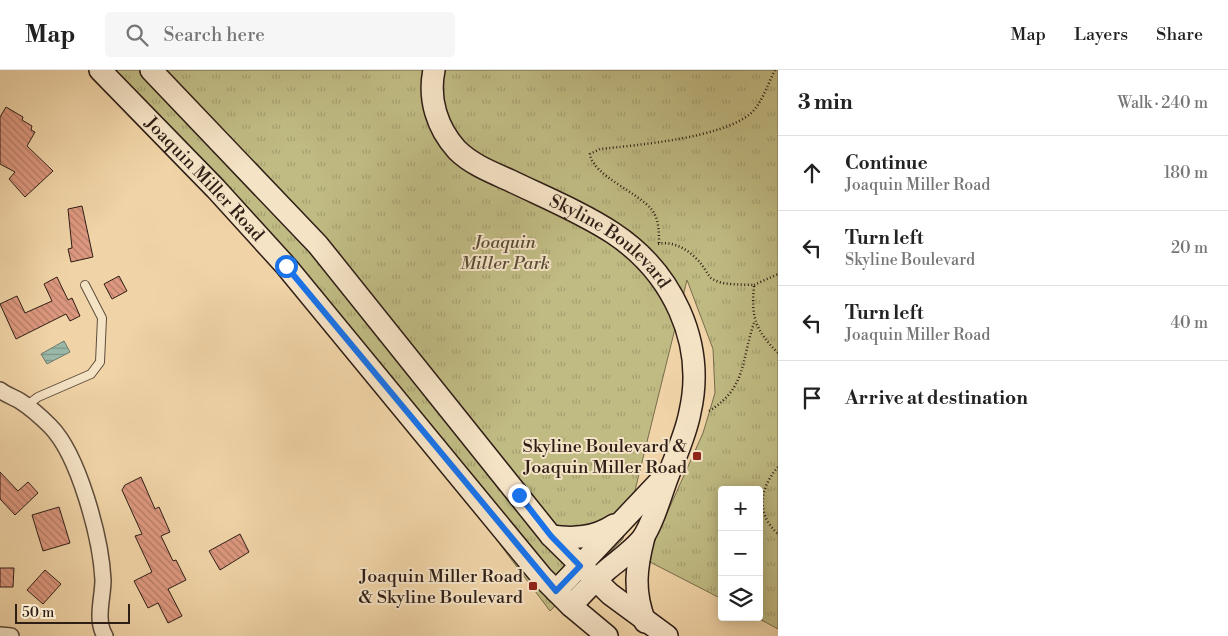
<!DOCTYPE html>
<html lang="en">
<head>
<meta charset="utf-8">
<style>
	:root { --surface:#fff; --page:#f6f6f6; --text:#222; --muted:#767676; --line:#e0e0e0 }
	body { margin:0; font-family:"Libre Bodoni",serif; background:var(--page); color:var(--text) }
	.controls { position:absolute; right:15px; bottom:15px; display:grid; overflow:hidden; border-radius:5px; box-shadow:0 2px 12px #0003 }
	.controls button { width:45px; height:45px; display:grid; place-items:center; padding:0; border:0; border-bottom:1px solid var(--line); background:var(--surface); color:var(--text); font:25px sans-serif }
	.scale { position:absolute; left:15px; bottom:12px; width:115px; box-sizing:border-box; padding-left:5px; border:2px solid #2e1e16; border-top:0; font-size:14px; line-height:18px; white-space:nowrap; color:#2e1e16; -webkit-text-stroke:4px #f5e3c6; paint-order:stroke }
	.stop { position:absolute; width:15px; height:15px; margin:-11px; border:4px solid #1a73e8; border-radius:50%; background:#fff }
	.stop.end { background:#1a73e8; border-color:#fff; box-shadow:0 1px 5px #0008 }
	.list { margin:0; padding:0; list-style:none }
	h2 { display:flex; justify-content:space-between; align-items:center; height:65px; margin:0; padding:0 20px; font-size:21px }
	h2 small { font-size:16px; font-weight:400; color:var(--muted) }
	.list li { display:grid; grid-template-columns:32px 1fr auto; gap:15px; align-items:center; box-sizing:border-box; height:75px; padding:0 20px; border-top:1px solid var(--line) }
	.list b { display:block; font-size:19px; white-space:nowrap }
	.list p { margin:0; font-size:16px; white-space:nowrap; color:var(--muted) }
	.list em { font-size:16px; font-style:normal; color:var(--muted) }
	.icon { flex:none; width:28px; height:28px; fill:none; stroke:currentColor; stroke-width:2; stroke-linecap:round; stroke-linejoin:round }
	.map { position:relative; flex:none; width:778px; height:566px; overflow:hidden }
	header { display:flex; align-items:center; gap:30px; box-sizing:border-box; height:70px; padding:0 25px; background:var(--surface); border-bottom:1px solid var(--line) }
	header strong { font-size:24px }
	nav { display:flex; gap:28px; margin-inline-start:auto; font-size:18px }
	.search { width:350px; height:45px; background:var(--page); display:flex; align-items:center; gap:12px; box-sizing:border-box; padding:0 18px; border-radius:5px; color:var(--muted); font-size:19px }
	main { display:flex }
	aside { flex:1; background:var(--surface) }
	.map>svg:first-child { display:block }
</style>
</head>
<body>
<header>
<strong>Map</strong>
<div class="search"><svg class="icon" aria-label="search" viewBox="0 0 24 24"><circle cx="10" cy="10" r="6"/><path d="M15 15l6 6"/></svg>Search here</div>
<nav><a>Map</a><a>Layers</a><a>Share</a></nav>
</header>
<main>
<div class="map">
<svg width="778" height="566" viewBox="0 0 778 566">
	<defs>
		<pattern id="park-tufts" width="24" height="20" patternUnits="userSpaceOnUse" patternTransform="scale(1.25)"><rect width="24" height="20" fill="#c0bb83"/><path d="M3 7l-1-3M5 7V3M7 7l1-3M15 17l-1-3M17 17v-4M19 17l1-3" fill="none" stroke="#a5a070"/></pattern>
		<pattern id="water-rules" width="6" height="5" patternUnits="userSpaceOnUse" patternTransform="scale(1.25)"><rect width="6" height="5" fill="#9ab8a8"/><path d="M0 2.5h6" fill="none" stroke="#7e9588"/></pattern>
		<pattern id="building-back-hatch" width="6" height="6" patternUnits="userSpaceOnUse" patternTransform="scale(1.25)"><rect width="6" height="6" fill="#dd987f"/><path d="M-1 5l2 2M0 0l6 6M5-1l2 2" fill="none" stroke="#b47b67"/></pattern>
	</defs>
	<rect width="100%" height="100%" fill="#f0d4a7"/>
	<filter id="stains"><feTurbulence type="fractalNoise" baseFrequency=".004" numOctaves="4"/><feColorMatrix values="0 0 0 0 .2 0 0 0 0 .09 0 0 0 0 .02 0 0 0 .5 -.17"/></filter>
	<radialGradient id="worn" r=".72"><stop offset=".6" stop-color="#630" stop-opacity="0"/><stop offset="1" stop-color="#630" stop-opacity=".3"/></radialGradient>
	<!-- park -->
	<path fill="url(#park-tufts)" stroke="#776c4c" d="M90,0H778V559L756,547H759V420H722V529L646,490L703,363L715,323L713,279L687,210L623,469L550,541L400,341L249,164Z"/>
	<!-- water -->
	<path fill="url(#water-rules)" stroke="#6f7a6e" d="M64,271L70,282L47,294L41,284Z"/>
	<!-- building -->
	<g fill="url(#building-back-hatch)" stroke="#2e1e16">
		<path d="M6,37L23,47L22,50L32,56L31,60L35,62L27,76L53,101L25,127L9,109L15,102L0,94V47Z"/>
		<path d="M82,136L93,187L71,192L68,179L72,178L68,139Z"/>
		<path d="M119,206L127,221L112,229L104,214Z"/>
		<path d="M57,207L68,230L72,228L80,246L70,251L66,244L16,269L0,234L17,226L25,243L52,231L44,214Z"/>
		<path d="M0,402L18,421L28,412L38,423L15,445L0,429Z"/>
		<path d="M141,407L155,439L159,437L170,462L161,466L173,491L176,490L186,510L168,519L182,546L168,553L158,533L148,538L134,511L152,502L135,466L142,464L122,420L125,415Z"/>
		<path d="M59,437L70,473L43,481L32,445Z"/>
		<path d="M240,464L249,482L220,500L209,481Z"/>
		<path d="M0,498H14L13,517H0Z"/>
		<path d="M45,500L61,514L43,534L27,520Z"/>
	</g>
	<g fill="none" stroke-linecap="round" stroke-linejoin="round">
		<defs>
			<path id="service" d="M26,336L38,327L91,304L100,292L102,248L85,215"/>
			<g id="minor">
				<path d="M0,320C6,325 14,327 20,331C31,338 41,347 50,356C79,385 101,469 103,510C103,528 95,550 105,566"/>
				<path d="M0,565L11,566"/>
			</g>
			<g id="secondary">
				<path id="s1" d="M100,0L216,119L286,196L542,507L571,536L607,566"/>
				<path d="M151,0L318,175L551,466L610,524L667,566"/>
				<path id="s2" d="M434,0C428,29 437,58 457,80C471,94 491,102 509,110C544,127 581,142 613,163C672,202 706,272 690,342C686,364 676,385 668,406C661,424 653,454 642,469C632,481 620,489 608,499C595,510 583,523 571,536"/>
				<path d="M551,466C574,469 594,468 614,455"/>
				<path d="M644,467C636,498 633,521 645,552"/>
				<path d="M556,521L662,409"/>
			</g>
		</defs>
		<!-- service casing -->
		<use href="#service" stroke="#5e4c3a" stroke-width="10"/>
		<!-- minor casing -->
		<use href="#minor" stroke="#5e4c3a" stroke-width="18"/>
		<!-- secondary casing -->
		<use href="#secondary" stroke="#2e1e16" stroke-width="24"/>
		<!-- path -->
		<g stroke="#2e1e16" stroke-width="2.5" stroke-dasharray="1 2.5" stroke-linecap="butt">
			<path d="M659,173C659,162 659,149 652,140C638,122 593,106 590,84L600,79C638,75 721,68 750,44C762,34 768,13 775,0"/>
			<path d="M658,174C675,170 692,182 702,195C705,199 708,205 711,208C722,216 740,214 754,215"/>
			<path d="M754,215L778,204"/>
			<path d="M754,216C751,247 755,260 778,283"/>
			<path d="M709,341C747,318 741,290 754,253"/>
			<path d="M778,397C759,419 756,444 778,464"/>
		</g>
		<!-- service -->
		<use href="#service" stroke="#f5e3c6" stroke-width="8"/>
		<!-- minor -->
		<use href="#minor" stroke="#f5e3c6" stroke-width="15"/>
		<!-- secondary -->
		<use href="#secondary" stroke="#f5e3c6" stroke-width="21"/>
	</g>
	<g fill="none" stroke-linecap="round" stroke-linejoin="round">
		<!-- route -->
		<path stroke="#1a73e8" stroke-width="6" d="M286,196L556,521L580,496L551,466L519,425"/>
	</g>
	<!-- markers -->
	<g fill="#8f2418" stroke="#f5e3c6" stroke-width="2">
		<rect x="692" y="381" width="10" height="10" rx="2.5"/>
		<rect x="528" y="511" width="10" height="10" rx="2.5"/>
	</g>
	<g text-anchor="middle" stroke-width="4" stroke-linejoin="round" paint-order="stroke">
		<!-- street labels -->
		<g font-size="18" fill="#2e1e16" stroke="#f5e3c6">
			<text dy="6" stroke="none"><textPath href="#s1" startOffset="151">Joaquin Miller Road</textPath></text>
			<text dy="6" stroke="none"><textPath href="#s2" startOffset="266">Skyline Boulevard</textPath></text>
		</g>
		<!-- park labels -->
		<g font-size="18" font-style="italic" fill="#5a4d37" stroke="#f5e3c6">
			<text x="505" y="178">Joaquin<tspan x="505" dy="21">Miller Park</tspan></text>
		</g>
		<!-- poi labels -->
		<g font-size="18" fill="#2e1e16" stroke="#f5e3c6" text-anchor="end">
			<text x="687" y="382">Skyline Boulevard &amp;<tspan x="687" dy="21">Joaquin Miller Road</tspan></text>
			<text x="523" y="512">Joaquin Miller Road<tspan x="523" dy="21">&amp; Skyline Boulevard</tspan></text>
		</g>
	</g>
	<rect width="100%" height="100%" filter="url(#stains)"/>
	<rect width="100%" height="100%" fill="url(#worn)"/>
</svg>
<div class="controls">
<button>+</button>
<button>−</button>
<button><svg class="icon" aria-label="layers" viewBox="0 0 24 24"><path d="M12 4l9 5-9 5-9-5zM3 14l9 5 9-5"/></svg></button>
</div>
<div class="scale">50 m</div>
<div class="stop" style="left:286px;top:196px"></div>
<div class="stop end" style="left:519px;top:425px"></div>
</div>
<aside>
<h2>3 min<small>Walk · 240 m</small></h2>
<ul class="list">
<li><svg class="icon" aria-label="ahead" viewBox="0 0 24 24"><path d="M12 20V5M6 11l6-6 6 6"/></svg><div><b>Continue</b><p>Joaquin Miller Road</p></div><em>180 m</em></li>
<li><svg class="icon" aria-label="left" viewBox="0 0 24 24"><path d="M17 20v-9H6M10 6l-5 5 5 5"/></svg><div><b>Turn left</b><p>Skyline Boulevard</p></div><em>20 m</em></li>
<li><svg class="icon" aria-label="left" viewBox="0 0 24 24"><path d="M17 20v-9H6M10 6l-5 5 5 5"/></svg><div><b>Turn left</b><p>Joaquin Miller Road</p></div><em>40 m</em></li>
<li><svg class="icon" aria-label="arrive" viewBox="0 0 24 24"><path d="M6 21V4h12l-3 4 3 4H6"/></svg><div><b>Arrive at destination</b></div></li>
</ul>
</aside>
</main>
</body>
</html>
